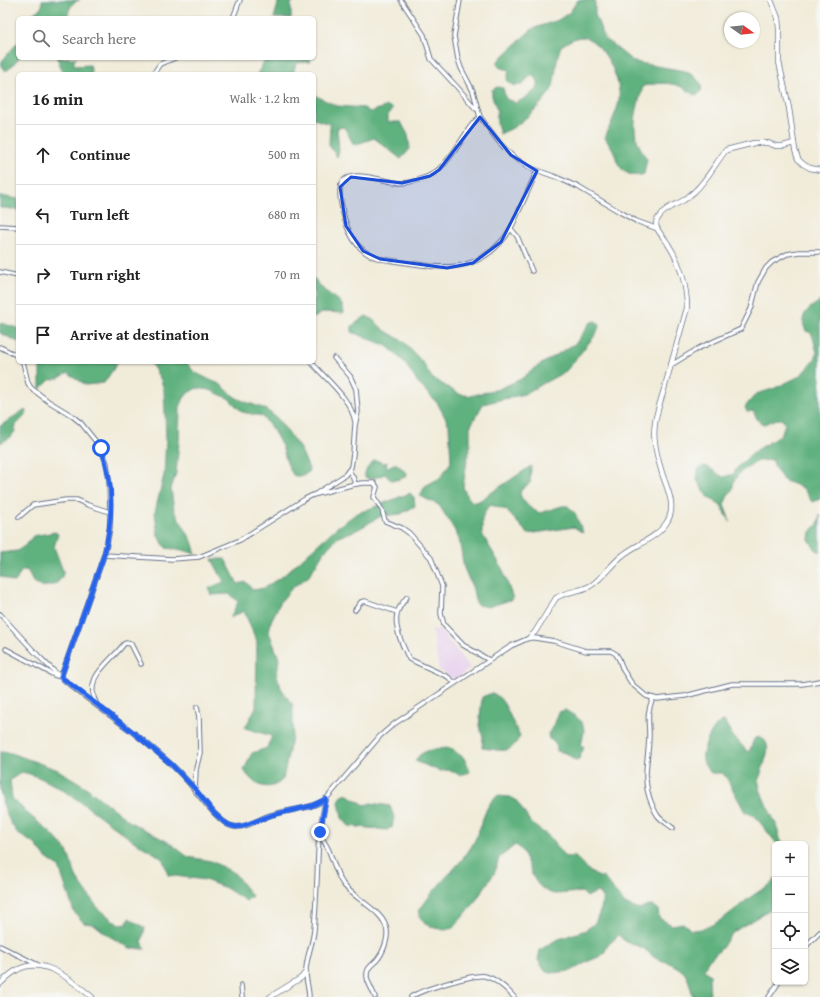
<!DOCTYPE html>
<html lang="en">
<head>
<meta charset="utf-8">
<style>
	:root { --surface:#fff; --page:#f6f6f6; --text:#222; --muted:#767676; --line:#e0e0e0 }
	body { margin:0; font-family:"Gentium Book Plus",serif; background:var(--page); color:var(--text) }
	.controls { position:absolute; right:12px; bottom:12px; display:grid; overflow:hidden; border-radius:6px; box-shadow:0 1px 3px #0004 }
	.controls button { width:36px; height:36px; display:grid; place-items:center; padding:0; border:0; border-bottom:1px solid var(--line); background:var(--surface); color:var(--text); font:20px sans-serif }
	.compass { position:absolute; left:724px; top:12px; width:36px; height:36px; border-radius:50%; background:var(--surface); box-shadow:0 1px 3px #0004; rotate:105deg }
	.stop { position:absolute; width:12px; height:12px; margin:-9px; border:3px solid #2563eb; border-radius:50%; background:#fff }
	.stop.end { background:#2563eb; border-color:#fff; box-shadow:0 1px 4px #0008 }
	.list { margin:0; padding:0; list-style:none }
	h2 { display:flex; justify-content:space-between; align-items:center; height:52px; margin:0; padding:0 16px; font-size:17px }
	h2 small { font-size:13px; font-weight:400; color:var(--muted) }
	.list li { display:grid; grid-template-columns:26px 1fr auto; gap:12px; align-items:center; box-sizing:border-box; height:60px; padding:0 16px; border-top:1px solid var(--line) }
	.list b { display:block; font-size:15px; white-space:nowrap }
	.list em { font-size:13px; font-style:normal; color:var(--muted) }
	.icon { flex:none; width:22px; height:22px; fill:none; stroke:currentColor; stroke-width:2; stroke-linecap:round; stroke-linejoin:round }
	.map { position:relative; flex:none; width:820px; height:997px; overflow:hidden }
	.search { position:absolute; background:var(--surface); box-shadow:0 1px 3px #0004; left:16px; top:16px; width:300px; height:44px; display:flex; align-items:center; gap:10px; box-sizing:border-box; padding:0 14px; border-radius:6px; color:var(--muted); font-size:15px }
	.panel { position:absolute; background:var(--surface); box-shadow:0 1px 3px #0004; left:16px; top:72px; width:300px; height:292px; border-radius:6px }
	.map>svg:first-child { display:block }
</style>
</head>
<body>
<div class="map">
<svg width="820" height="997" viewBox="0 0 820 997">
	<rect width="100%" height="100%" fill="#f6f6f2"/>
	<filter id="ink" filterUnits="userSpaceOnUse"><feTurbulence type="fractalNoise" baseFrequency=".025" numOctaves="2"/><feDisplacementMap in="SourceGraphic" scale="8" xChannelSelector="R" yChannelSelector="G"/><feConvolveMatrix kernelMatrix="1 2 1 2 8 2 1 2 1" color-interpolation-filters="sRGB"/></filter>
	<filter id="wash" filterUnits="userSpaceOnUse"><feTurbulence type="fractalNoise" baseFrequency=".012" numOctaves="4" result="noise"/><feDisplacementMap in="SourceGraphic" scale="16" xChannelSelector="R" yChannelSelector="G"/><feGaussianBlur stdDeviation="0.9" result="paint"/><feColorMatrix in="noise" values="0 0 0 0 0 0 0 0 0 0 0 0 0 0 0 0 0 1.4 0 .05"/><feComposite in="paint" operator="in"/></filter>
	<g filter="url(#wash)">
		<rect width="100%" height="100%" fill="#f1ecda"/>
		<!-- built -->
		<path fill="#e8d2ee" d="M440,629L470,668L454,681L449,676L439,670L432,630Z"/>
		<!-- forest -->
		<g fill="#5fb17e" stroke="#3d706e">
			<path d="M42,0H80C71,2 69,10 67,18H31V15L42,7Z"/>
			<path d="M277,0H295L291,4V18H274L278,4Z"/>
			<path d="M578,0H595V14L604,38L634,62L685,71L695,77L702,85L701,91L698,95C691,95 690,91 684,88C669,81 659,83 643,86C635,117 628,131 647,159L644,174C637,177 626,175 621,168C616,163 616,154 612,148C610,144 607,142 605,138C609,127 618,110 619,100C622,82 605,44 586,38C577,35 568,42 561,46C556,58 556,73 553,86C549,98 525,120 514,127C510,130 505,131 500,134L497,123V111L492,96V90L497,87L503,88L506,99L516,103C526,97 547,88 534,76L529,77L522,85H512L507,81L509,70L499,67L497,62L532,29L558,20L569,13Z"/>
			<path d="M18,42L19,58L8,70H4L1,66L2,61Z"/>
			<path d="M57,58H77L74,60V66L90,65L92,74H64Z"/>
			<path d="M266,58H310V62L296,63L293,74H257Z"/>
			<path d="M314,95L337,106L364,108L370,112L388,106L393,109L388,115V122H401L408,135L410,149L401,159L374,138L354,145L344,127L337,128L339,150L337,157L329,145L330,124L314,119Z"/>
			<path d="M0,196L18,199V210L6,208H0Z"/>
			<path d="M314,278C317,282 319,285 322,288C332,298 343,298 344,313L323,312L314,318Z"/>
			<path d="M820,301V499L812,502L803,488L783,480L774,466L773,460L758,461L740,472L734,481L732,491L728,495L724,505L730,521L720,505L706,495L697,480L698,470L703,466L708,467L723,477L734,474L736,469L752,453L781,435L785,424L782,419C766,418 764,435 753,411L747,412L745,407L756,394L773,389L800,376L815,359L817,353L813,337L811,333L806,331C798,315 808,309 820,301Z"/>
			<path d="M366,316L372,319L384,330L404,342L423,363L432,378L459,394L470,396L499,389L521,379L535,368L576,343L590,323L595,321L600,324L596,334L566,371L524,394L483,404L470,427V448L467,460L463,487L465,492L471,501L477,502L482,499L531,466L530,483L521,490L520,495C526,505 530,509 540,513L562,506H568L575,513L583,533L574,527L528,534L506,510L491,505L487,508L482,518V534L502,568L513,599L488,607L478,605L475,601L473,589L464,568L459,539L454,529L439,505L420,496L425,486L440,478L451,462L449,425L438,404L419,384L403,361L387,346L352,332V326Z"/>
			<path d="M0,323L18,328V342L0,333Z"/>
			<path d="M40,362H118L104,383L86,385L68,373L59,378L50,380L40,389Z"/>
			<path d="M150,362H186L194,372L212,381L220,384L235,397L241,400L265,409L277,418L301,450L309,469L308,472L303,476H296L293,475L287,463L282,446L273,430L262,416L242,412L228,398L210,390L197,388L188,393L184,398L180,407L179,442L176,473L171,489L174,510L192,541L196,554L183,550L166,548L158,536L155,512L164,475L166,438L164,390L161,380Z"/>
			<path d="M24,410L27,412L26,415L16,425L15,431L11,437L0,443V426Z"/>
			<path d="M375,460L384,463L387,462L386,467H388L394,464H397L407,473V476C403,478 394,482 390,479C388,478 387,476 385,474L372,479L366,478L364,476C365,471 370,463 375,460Z"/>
			<path d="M410,493L414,497L415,506L401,514L381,516L357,530L338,537L323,553L309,576L292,588L281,601L271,621L269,632L279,659L277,675L280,686L286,696L293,705V732L283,779C269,794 253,785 244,770L252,753L267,748L272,736L245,728L256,707L257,642L244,611L230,618L238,602L230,594L211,595L209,588L224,582L212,559H225L238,584L246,582L253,590L264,588L284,575L336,528L356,514Z"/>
			<path d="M820,515V552L814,548L809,539L810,533L818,524Z"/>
			<path d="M55,532L58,534L54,547L63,571C64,584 44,591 34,583C30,580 31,573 26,570L21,571L16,581L13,582L0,576V553L17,551L26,545L33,536Z"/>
			<path d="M492,693C507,698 511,724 520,735C511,756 502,750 482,748L483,737L479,726L482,697Z"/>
			<path d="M565,710C584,721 587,724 581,745L584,747L579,759L575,760L566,753L557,751C557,744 555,741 549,739L548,734L555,723L559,712Z"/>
			<path d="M724,721L733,736L747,751L749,752L754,739L759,736C778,745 759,768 759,784C760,793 771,814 776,824C778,831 779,838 783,844H777L755,816L745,812L726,777L722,773H711C707,769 703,764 703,759C701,750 714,722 724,721Z"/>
			<path d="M450,748L464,758L470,772L460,775L450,770L440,771L415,761C422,748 438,749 450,748Z"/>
			<path d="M0,752L11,753L58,770L83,785L130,822L170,843L188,857L211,861L234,873L252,896L246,901L226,888L205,880L168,875C166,870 165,861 161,858C153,851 141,847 132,840C102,819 57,779 22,772L10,780L12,798L26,812L52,834L67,851L77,879L97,907L119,925L127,924L129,918L145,928L142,941L145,949L130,948L109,936L94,924L84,923L74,912L59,867L46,858L35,844L18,834L10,822L3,804L0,789Z"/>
			<path d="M346,794L365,805L371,803L390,806L394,817L392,827L387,830L349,826L342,818L339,802L341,797Z"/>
			<path d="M497,796L510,797L516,800L529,820L537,828L550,837L565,857L574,856C584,864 590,876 604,878L625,904L639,910L648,906H654L658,909L659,918L672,925L683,923L691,930C715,931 737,906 755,894C762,889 771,886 775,879V908H772L735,931L729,937L722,948L707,962L704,970L711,976L709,978L710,997H693C688,976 687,971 667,962C663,961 659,960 655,958C651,955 647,951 643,948C634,944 625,944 619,935L608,945L604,953L601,956L589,961L571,971L550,973L545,971L538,960L540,950L556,940L586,930L595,923L601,909L603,899L599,893L596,892L587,897L582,892L554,894C525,887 531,850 515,845L499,858L495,872L472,906L453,928L445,930L435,928L425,924L420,917L419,910C424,905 427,899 432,893C445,877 466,859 475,840C481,828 485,803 497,796Z"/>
		</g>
	</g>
	<g filter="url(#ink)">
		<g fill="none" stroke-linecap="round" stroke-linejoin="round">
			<defs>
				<g id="minor">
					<path d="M401,0L424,35L431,59L457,87L476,109"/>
					<path d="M460,0L454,36L458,59L461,68L473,91L480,117L499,142L511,155L528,167L556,177L578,187L620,212L636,221L658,229"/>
					<path d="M233,18L240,0"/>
					<path d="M153,74L160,64L175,58"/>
					<path d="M480,117C473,122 469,128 465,135C454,152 441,174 421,179C415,181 407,183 400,183C386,182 356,170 344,180C338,185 340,197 341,203C344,221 350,240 364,251C375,260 389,260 401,262C440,268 471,274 500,243C511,232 516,217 522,204C527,193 532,182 537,171"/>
					<path d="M0,226L18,227"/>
					<path d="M511,229L517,236L532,271"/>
					<path d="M0,272L18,276"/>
					<path d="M0,347L18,356"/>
					<path d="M311,362C325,378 352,400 355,422"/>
					<path d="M671,365L699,348L741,329L751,309L758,282L766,268L772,262L787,254L799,252H820"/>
					<path d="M349,471L353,477L355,484"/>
					<path d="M317,493L345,475L351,467L353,454L355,425L358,412L356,389L350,376L334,358"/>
					<path d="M19,517L33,505L66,500H77L88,505L110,512"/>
					<path d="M104,555L172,559L199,557L240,540L305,499L313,495L351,485L362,483H374L377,487L374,497L382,510L385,521L402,528L409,533L431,558L442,586L441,614L444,625L463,645L489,660"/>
					<path d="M407,597C403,602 398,608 397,614C394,629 403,646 409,659L448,677L455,683"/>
					<path d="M355,610L361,602L365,601L397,612"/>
					<path d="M0,614C22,638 44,664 70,685C107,715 148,740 181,774C194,787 215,820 231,826C235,827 239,827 243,826C253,824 261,818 271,815C289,809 310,810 326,799L380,736L394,724L511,646L529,638H535L554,641L586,651H611L616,654L619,659L623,670L632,684L646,696L657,699L685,696L732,684H802L820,681"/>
					<path d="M6,649L54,675L61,677L104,555L107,543L110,527V512L109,481L107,464L101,448L81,423L71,415L48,401L31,388L28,383L23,362"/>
					<path d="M653,698C646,714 649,719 649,735C649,760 641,777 651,802C653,807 655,812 658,816C662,821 668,824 673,828"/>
					<path d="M97,705C82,677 109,664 124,644L126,643L131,644L141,664"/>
					<path d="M195,791L196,769L200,753L199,717L197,707"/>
					<path d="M319,835C332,848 333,870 343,884C355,900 385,911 387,931C388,940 383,953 377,960C372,965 366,968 367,977C368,984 373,990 375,997"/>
					<path d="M0,946L38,965"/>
					<path d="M805,947L820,932"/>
					<path d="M241,985L242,997"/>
					<path d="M309,997C309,989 306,981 306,973C305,960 313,944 314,930C317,898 317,867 319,835"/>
					<path d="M411,997C420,990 474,974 485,976C497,979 506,988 514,997"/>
					<path d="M769,997L779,982"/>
				</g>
				<g id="tertiary">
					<path d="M771,0L778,18L779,29V62L789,108L795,150L798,159L803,164L810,168L820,170"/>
					<path d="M529,638L535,632L556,598C566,591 579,592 590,586C603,578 611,564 623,555C637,544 657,538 667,522C677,506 667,489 662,473C659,463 656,453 655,443C652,426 658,409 663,393C671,365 679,336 687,308C687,286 680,262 668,244C665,238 657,232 656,225C656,223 657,219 659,217C664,208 676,205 684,200C687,198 691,194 694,192C707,180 715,164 726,150L754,143H768L776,146H783L794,143"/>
					<path d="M319,835L326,799"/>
					<path d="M0,984C5,979 11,973 17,970C44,955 72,981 92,997"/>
					<path d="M270,997L301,978L306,972"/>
				</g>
			</defs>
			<!-- minor casing -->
			<use href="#minor" stroke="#667189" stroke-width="5.5"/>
			<!-- tertiary casing -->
			<use href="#tertiary" stroke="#667189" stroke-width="6"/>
			<!-- minor -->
			<use href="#minor" stroke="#fff" stroke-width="3.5"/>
			<!-- tertiary -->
			<use href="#tertiary" stroke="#fff" stroke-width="4.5"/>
		</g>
	</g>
	<g fill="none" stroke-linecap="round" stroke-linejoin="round" filter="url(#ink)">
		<!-- route -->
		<path stroke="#2563eb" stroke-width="5" d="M101,448C114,482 113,520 104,555L61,677L134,733L171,764L196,790L214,813L224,822L229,825L236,827L243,826L272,815L311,806L326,799L320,832"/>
	</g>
	<!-- marked area -->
	<path fill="#1d4ed8" fill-opacity="0.2" stroke="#1d4ed8" stroke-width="3" stroke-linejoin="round" d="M480,117L511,155L537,171L501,242L473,263L447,268L380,259L363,251L346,226L340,187L351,177L402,183L430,176L439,170Z"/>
</svg>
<div class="controls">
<button>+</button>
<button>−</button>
<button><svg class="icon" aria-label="locate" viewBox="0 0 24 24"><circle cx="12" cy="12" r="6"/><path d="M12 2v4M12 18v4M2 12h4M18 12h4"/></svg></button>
<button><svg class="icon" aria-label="layers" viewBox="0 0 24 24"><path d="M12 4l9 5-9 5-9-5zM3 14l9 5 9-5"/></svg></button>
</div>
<svg class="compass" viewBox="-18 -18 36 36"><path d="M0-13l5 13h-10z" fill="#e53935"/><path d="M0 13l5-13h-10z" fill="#767676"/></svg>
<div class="stop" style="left:101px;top:448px"></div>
<div class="stop end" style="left:320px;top:832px"></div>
<div class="search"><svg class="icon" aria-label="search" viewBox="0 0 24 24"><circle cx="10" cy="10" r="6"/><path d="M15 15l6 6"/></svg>Search here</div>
<section class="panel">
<h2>16 min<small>Walk · 1.2 km</small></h2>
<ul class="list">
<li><svg class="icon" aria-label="ahead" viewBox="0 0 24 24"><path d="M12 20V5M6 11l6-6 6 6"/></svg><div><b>Continue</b></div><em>500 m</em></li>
<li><svg class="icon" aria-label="left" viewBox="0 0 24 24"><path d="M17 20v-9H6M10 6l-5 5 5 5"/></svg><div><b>Turn left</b></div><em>680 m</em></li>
<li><svg class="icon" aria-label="right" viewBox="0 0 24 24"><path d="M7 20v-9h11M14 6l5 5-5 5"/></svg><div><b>Turn right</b></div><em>70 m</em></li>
<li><svg class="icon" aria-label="arrive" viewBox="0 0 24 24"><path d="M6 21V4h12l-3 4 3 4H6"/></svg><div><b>Arrive at destination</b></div></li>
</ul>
</section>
</div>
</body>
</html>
